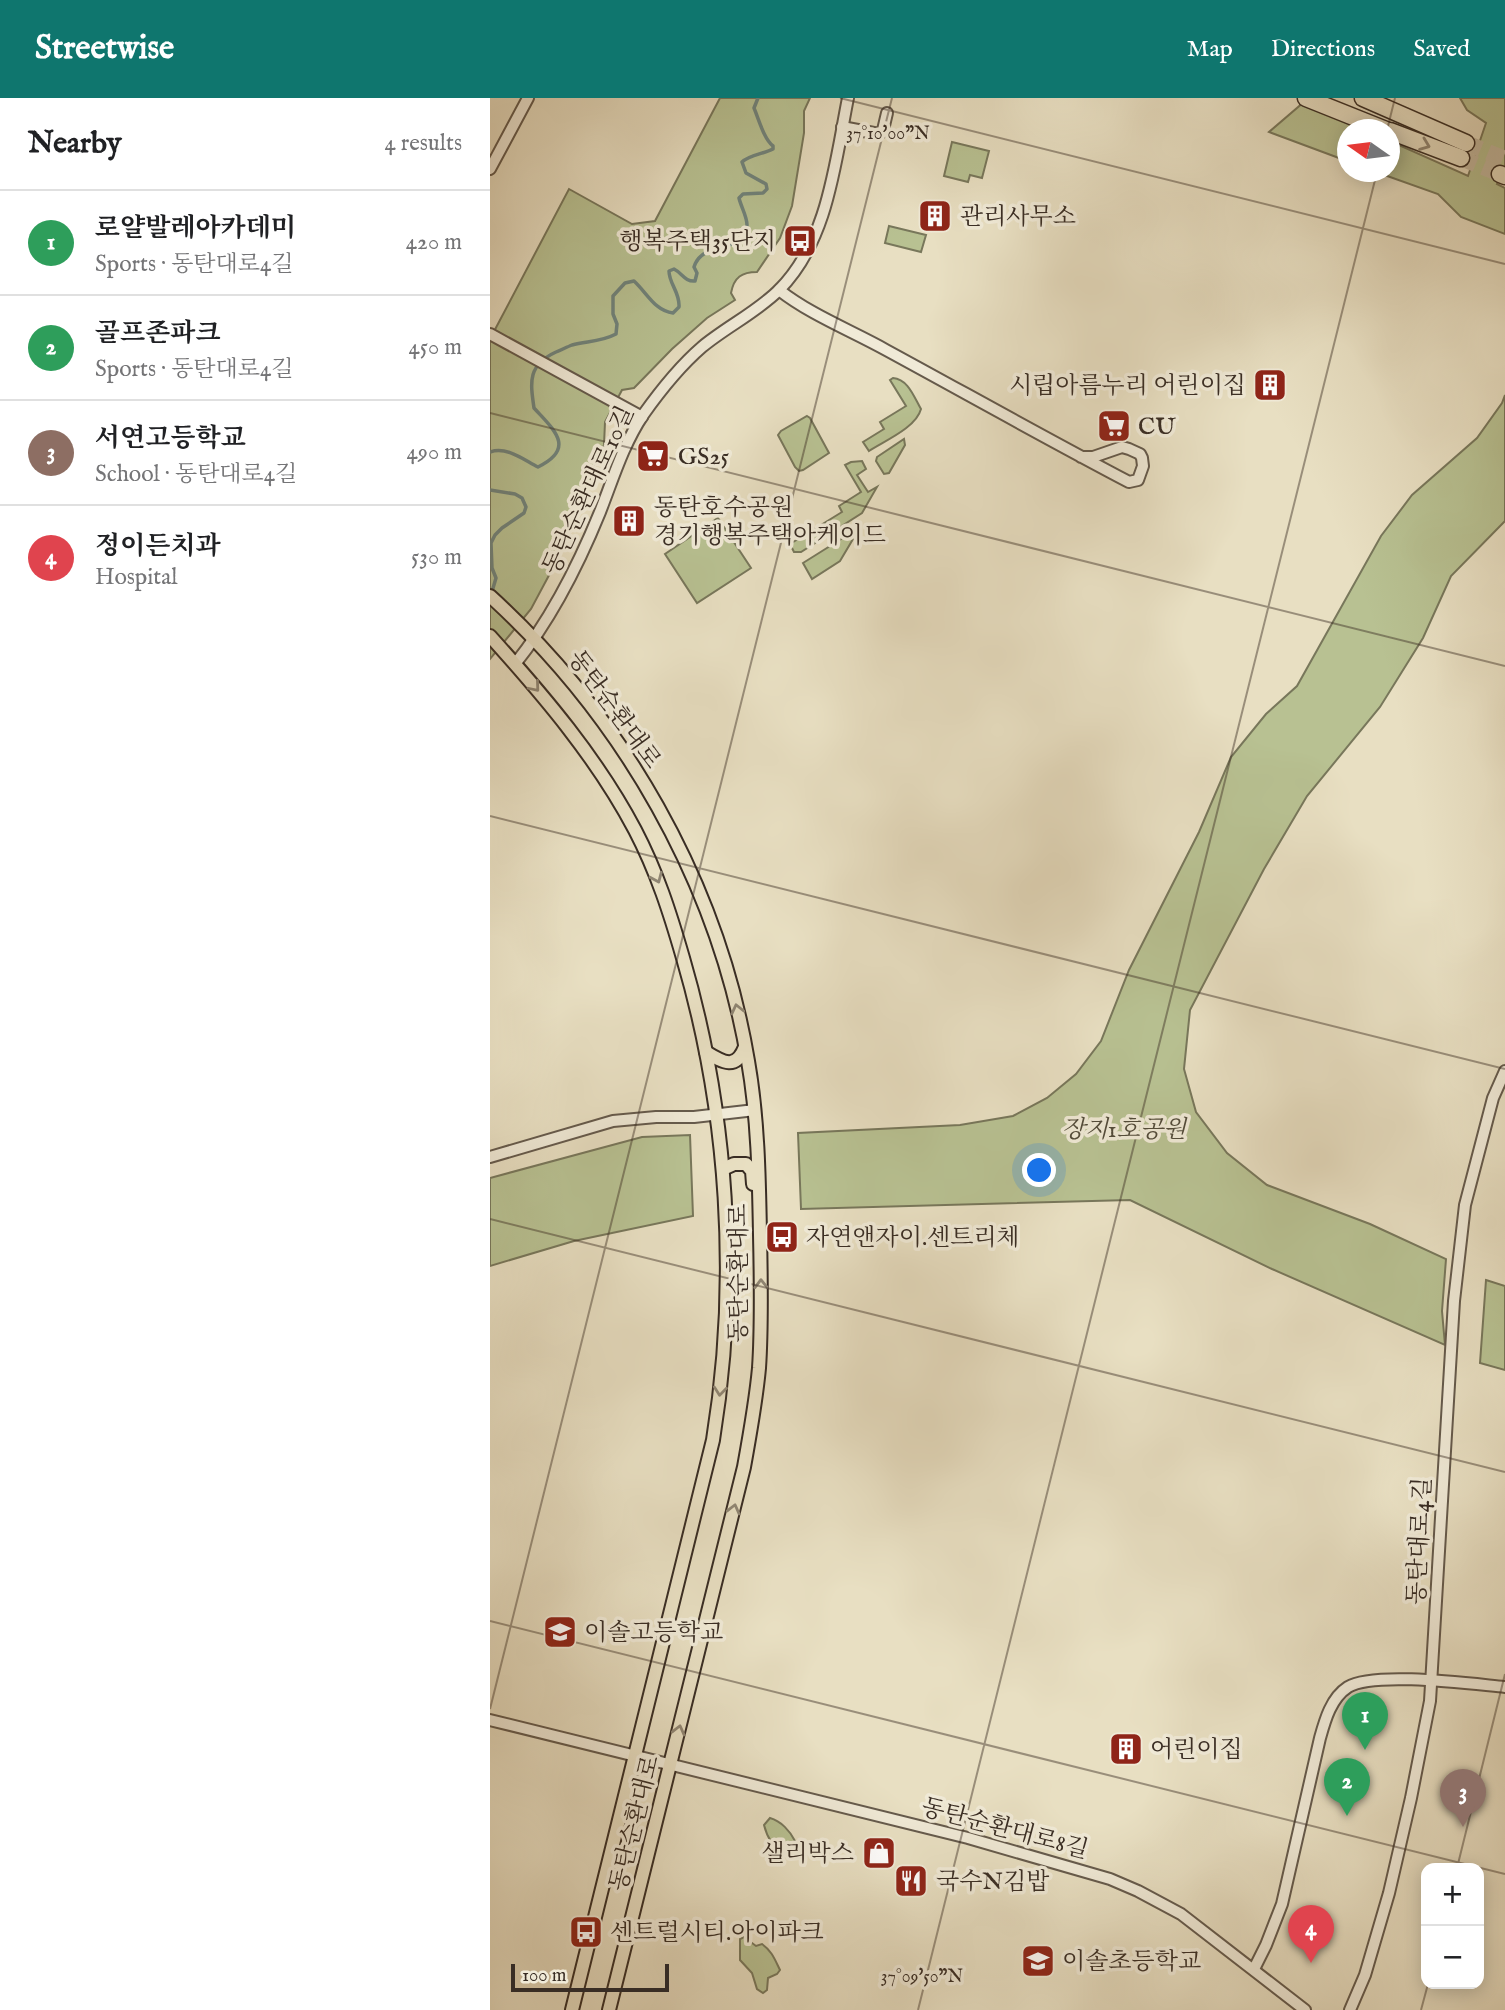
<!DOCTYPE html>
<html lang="en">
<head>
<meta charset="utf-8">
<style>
	:root { --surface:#fff; --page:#f6f6f6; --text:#202124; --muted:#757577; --line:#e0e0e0; --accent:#0f766e }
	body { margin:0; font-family:"IM FELL English","Noto Serif KR",serif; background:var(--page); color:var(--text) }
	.controls { position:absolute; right:21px; bottom:21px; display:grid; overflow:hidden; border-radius:14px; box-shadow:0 4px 18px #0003 }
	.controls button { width:63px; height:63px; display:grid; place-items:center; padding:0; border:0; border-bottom:2px solid var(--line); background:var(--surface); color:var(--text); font:35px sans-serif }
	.compass { position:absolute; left:847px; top:21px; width:63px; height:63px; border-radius:50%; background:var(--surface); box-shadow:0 4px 18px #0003; rotate:284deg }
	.scale { position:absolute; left:21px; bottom:18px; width:158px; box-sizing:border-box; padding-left:7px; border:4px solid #392d24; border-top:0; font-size:19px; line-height:24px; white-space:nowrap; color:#392d24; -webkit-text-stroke:5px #f0ead7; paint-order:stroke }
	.you { position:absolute; left:550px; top:1073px; width:24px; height:24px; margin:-18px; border:5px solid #fff; border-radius:50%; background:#1a73e8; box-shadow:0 0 0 10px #1a73e833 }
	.badge { display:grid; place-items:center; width:46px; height:46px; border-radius:50%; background:var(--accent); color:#fff; font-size:23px; font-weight:700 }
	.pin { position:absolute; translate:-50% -58px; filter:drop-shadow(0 2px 4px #0008) }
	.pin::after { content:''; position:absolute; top:37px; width:24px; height:21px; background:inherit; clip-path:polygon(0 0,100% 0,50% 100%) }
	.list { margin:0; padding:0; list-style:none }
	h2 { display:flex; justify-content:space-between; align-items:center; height:91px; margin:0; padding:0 28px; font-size:30px }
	h2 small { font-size:23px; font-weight:400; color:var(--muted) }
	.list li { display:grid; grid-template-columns:46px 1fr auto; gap:21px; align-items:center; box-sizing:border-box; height:105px; padding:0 28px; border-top:2px solid var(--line) }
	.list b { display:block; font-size:26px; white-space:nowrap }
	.list p { margin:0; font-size:23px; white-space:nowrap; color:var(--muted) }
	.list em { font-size:23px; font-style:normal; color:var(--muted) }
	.map { position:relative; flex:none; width:1015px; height:1912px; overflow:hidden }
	header { display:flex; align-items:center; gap:42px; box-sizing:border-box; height:98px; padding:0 35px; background:var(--accent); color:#fff }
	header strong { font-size:33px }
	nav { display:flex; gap:38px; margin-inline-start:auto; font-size:24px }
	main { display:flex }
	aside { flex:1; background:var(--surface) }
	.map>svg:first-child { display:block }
</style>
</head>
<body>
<header>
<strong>Streetwise</strong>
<nav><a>Map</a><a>Directions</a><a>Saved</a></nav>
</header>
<main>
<aside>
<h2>Nearby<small>4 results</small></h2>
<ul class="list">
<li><span class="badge" style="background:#2e9e5b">1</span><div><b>로얄발레아카데미</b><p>Sports · 동탄대로4길</p></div><em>420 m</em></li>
<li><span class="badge" style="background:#2e9e5b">2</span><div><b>골프존파크</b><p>Sports · 동탄대로4길</p></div><em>450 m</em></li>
<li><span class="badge" style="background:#8d6e63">3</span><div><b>서연고등학교</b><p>School · 동탄대로4길</p></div><em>490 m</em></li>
<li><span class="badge" style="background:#e0444e">4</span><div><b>정이든치과</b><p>Hospital</p></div><em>530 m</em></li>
</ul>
</aside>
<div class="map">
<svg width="1015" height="1912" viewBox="0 0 1015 1912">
	<rect width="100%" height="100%" fill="#e8dfc2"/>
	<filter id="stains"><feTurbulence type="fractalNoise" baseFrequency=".00286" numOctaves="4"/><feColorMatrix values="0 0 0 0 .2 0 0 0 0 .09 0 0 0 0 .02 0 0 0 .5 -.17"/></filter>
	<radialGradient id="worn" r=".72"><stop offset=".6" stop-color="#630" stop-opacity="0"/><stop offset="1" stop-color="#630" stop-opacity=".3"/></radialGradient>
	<!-- green -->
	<g fill="#b8c192" stroke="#78775b" stroke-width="2">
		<path d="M230,0H320L314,13V35L302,108L290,140L267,174C252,174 244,179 241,195L245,202L217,220L182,251L144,290L132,292L115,324L114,347L65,466L41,511L0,561V241L79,91L142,126L165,123Z"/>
		<path d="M970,0H1015V70L1007,86L1015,90V136L971,119L948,96L886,74H900V43L978,78L996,25L977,12Z"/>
		<path d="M814,4L874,31L858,32L857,63L779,34Z"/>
		<path d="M462,44L499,53L492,80L480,77L478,84L454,78Z"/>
		<path d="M399,128L436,137L431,154L395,145Z"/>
		<path d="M403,280C418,281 424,299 431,311C426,330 394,343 379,353L373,344L394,331L390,324L416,308L400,282Z"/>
		<path d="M1015,297V423L961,478L933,540L890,609L817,698L774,771L700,912L694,971L706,1014L737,1055L777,1087L880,1126L956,1161L952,1213L955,1247L782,1171L640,1102L311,1111L308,1035L470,1027L523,1018L557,1000L586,976L611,943L639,872L709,734L741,659L776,616L807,588L891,438L922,397L987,340L1012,305Z"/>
		<path d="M317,318L320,320L339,355L313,372L309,373L305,369L288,337L291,333Z"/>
		<path d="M414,341L415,347L399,375L394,376L386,363L387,359Z"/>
		<path d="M372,363L376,371L367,377L378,394L387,389L372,415L311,454H304L300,446L352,414L349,408L371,394L355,367L361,364Z"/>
		<path d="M228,420L261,470L207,505L175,456Z"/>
		<path d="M364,433L366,436L350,463L322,481L313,465Z"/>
		<path d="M200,1037L203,1118L84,1143L0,1168V1080L152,1039Z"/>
		<path d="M996,1182L1015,1188V1272L990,1265Z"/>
		<path d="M280,1720C291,1723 300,1733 305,1743L293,1755C283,1749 277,1739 274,1727Z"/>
		<path d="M254,1839L266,1848L272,1846C282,1853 285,1862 290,1872L287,1876L278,1880L277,1892L273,1895L267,1891L262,1875L250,1862V1841Z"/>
	</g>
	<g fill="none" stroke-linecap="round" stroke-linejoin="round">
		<!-- stream -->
		<g stroke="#71837b" stroke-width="3.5">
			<path d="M0,354C17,348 34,362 48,369C87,350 63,331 44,310C40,283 38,267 66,254C71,252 77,249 82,247C97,243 111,244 126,236L127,226L123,216V198L135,185L144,183C157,195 165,213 183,215L189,209C190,194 179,186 179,173L184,171C192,175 195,184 205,183L207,175L204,169C213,140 256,158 257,127C257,118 251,109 249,100L253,96L273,95L277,91L276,86L256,75L252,64C259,57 273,56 283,51V48C274,41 269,22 264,10L268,0"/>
			<path d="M0,392L25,396L32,400L36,409L34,415L12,430L5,437L1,445L2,470L6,480L1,497"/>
		</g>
		<!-- highway-tunnel -->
		<g stroke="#c5bba2" stroke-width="16" stroke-dasharray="16 8" stroke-linecap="butt">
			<path d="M976,45L1015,61"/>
			<path d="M971,60L1010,76"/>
		</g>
		<defs>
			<g id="minor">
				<path d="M352,29L389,36L393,32L397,15"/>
				<path d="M0,71L38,0"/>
				<path d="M289,192C321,217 360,232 396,252C477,296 557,341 639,384L648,382L653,368L652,360L650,356L639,351L632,349L603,359H591"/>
				<path d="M0,236L152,319"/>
				<path d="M25,566C62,520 88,468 110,414C123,381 133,347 153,317C170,293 190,268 212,249C236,229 267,214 289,192C338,143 345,65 358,0"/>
				<path d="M0,1059L123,1023L166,1019H204L265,1012"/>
				<path d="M0,1622L478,1740L620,1781L648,1793L691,1816L815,1912"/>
				<path d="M764,1871L776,1847L792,1806L830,1640C835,1622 841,1600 858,1589C884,1573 982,1586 1015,1589"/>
				<path d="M860,1912L875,1877L899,1795L921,1700L940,1603L964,1203L975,1107L1003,1000L1015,973"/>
			</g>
			<g id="major">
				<path d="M0,498C133,619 228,784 258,963C268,1020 269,1079 270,1137C271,1181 272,1226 269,1270C266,1303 260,1336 254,1369L119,1912"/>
				<path d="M0,538C54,598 107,660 145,732C167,774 180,815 193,860C238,1014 249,1183 223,1342L82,1912"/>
				<path d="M216,954C234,965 246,972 255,949"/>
				<path d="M233,1071L244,1066H256L262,1073L263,1086"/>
			</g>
			<g id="highway">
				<path d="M816,0L896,32"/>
				<path d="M873,0L976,45"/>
				<path d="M900,33L971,60"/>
				<path d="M1010,76L1015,78"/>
			</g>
		</defs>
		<!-- minor casing -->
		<use href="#minor" stroke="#655a4c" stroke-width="14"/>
		<!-- major casing -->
		<use href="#major" stroke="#392d24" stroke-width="16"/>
		<!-- highway casing -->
		<use href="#highway" stroke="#392d24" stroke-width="19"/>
		<!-- minor -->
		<use href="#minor" stroke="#f0ead7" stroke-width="10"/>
		<!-- major -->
		<use href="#major" stroke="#e8dfc2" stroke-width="12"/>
		<!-- highway -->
		<use href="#highway" stroke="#e8dfc2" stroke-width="16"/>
	</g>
	<!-- one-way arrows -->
	<defs><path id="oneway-chevron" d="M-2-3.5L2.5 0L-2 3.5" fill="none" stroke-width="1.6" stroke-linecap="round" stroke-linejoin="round" transform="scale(1.75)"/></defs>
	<g stroke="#908673">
		<use href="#oneway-chevron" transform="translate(935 47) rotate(21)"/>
		<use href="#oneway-chevron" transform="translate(45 589) rotate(50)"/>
		<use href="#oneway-chevron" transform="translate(167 780) rotate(67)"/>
		<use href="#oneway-chevron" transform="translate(247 911) rotate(-103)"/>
		<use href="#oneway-chevron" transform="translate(271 1186) rotate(-91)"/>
		<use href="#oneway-chevron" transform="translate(230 1293) rotate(96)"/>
		<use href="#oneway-chevron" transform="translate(244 1411) rotate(-76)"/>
		<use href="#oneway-chevron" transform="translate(189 1632) rotate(-76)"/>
	</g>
	<!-- ticks -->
	<path fill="none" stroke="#392d24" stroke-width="2" stroke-opacity="0.45" d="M350,0L1015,166M897,32L905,0M0,315L1015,568M0,718L1015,971M0,1121L1015,1374M0,1523L1015,1776M0,1611L402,0M967,1770L1015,1576M428,1912L887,74M931,1912L938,1886"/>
	<!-- icons -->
	<defs>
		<symbol id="building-square" viewBox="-11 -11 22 22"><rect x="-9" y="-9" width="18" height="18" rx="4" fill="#8f2418" stroke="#f0ead7"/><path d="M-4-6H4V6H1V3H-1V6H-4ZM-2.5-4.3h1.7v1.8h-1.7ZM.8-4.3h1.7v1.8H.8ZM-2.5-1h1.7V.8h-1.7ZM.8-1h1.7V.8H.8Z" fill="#fff"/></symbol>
		<symbol id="bus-square" viewBox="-11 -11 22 22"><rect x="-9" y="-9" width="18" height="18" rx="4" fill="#8f2418" stroke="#f0ead7"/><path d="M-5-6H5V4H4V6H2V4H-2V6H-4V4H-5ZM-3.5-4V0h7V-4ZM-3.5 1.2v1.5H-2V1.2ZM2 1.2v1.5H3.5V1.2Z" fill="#fff"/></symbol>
		<symbol id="supermarket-square" viewBox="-11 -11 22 22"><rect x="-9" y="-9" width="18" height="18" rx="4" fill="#8f2418" stroke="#f0ead7"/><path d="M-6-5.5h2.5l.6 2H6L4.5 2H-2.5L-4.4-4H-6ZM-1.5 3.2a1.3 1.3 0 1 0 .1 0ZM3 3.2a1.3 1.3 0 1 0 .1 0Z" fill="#fff"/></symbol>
		<symbol id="school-square" viewBox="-11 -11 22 22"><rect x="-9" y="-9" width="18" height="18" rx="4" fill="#8f2418" stroke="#f0ead7"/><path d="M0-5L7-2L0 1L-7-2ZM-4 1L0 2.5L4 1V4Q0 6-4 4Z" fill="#fff"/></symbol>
		<symbol id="shop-square" viewBox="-11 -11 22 22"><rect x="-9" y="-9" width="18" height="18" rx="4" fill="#8f2418" stroke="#f0ead7"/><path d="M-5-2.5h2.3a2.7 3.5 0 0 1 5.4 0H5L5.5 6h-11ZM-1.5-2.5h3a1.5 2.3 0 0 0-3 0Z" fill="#fff"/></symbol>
		<symbol id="restaurant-square" viewBox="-11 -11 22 22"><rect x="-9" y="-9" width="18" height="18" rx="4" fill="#8f2418" stroke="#f0ead7"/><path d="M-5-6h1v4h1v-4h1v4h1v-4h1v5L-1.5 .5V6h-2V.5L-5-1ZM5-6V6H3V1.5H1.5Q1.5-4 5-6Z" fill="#fff"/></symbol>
	</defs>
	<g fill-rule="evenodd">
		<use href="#building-square" x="426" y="99" width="38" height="38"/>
		<use href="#bus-square" x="291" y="124" width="38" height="38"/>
		<use href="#building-square" x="761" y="268" width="38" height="38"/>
		<use href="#supermarket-square" x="605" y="309" width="38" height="38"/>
		<use href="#supermarket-square" x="144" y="339" width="38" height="38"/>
		<use href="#building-square" x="120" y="404" width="38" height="38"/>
		<use href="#bus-square" x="273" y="1120" width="38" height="38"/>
		<use href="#school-square" x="51" y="1515" width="38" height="38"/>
		<use href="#building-square" x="617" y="1632" width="38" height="38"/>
		<use href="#shop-square" x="370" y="1736" width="38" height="38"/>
		<use href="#restaurant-square" x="402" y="1764" width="38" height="38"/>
		<use href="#bus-square" x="77" y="1815" width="38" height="38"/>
		<use href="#school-square" x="529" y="1844" width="38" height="38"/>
	</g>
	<g text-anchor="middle" stroke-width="7" stroke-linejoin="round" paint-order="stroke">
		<!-- poi labels -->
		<g font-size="24" fill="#392d24" stroke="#f0ead7" text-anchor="start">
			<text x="470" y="126">관리사무소</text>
			<text x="286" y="151" text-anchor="end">행복주택35단지</text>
			<text x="756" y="295" text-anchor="end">시립아름누리 어린이집</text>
			<text x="648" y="336">CU</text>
			<text x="188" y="366">GS25</text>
			<text x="164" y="417">동탄호수공원<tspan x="164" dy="28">경기행복주택아케이드</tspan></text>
			<text x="316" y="1147">자연앤자이.센트리체</text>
			<text x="94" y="1542">이솔고등학교</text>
			<text x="660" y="1659">어린이집</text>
			<text x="364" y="1763" text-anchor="end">샐리박스</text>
			<text x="446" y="1791">국수N김밥</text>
			<text x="120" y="1842">센트럴시티.아이파크</text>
			<text x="572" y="1871">이솔초등학교</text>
		</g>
		<!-- street labels -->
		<g font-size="24" fill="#392d24" stroke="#f0ead7">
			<text transform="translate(98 392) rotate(-65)" y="8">동탄순환대로10길</text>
			<text transform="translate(125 611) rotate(54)" y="8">동탄순환대로</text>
			<text transform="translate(248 1175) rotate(-90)" y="8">동탄순환대로</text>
			<text transform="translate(929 1443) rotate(-87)" y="8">동탄대로4길</text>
			<text transform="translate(144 1725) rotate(-76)" y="8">동탄순환대로</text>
			<text transform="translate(515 1730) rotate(15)" y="8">동탄순환대로8길</text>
		</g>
		<!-- park labels -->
		<g font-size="24" font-style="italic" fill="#524b3a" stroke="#f0ead7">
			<text x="634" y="1039">장지1호공원</text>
		</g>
	</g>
	<g font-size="18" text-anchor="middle" fill="#392d24" stroke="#f0ead7" stroke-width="7" stroke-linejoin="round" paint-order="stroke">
		<text x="398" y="41">37°10'00"N</text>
		<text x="432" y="1884">37°09'50"N</text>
	</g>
	<rect width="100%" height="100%" filter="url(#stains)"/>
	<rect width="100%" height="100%" fill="url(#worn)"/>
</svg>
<div class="controls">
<button>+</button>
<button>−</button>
</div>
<svg class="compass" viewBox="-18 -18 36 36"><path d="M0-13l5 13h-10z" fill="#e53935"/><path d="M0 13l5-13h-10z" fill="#757577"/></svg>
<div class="scale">100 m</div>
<div class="you"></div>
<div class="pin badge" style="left:875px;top:1652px;background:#2e9e5b">1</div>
<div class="pin badge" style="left:857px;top:1718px;background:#2e9e5b">2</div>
<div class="pin badge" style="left:973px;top:1729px;background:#8d6e63">3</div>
<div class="pin badge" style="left:821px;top:1865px;background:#e0444e">4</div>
</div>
</main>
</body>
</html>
